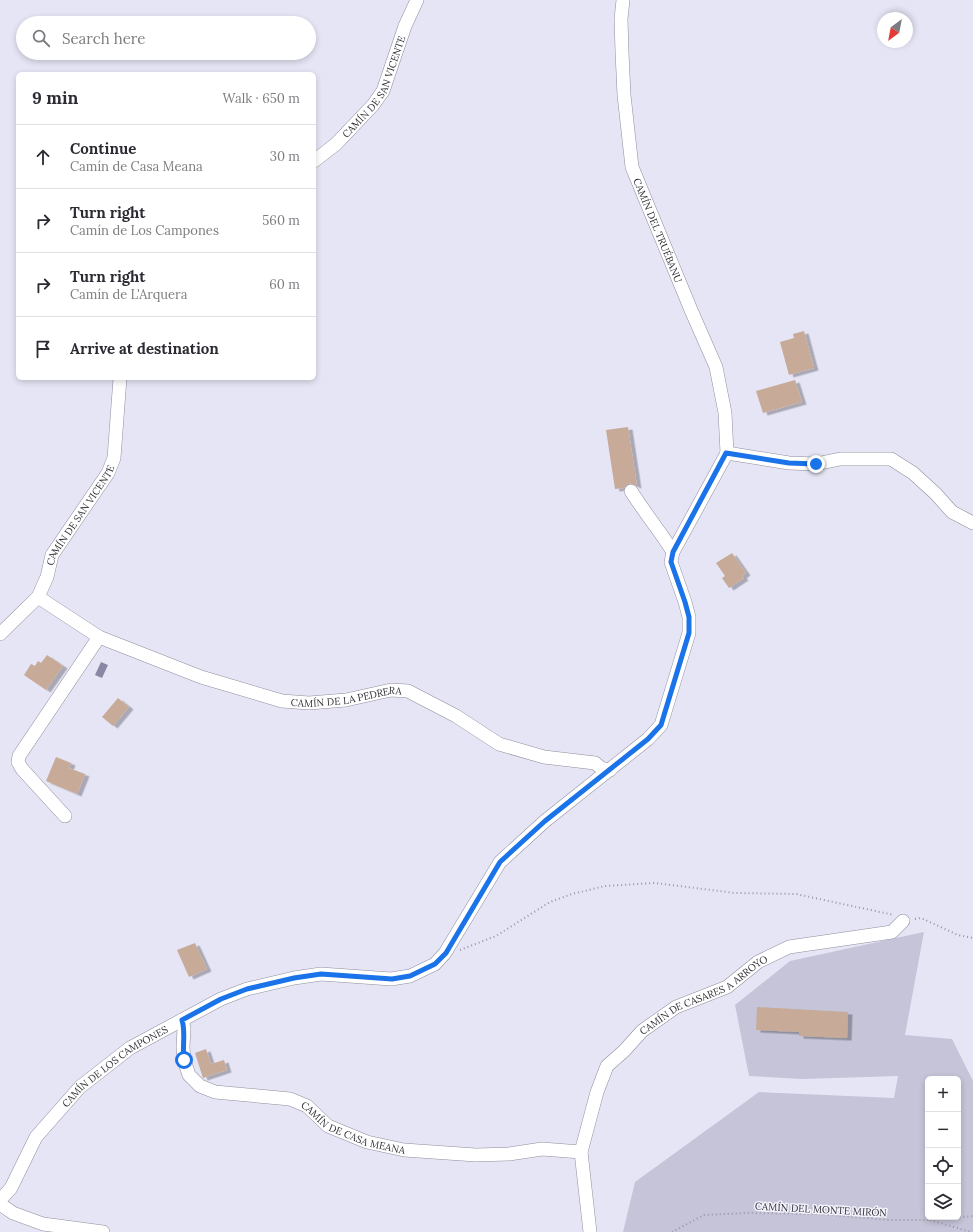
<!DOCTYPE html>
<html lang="en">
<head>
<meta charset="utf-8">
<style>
	:root { --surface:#fff; --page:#f7f7f7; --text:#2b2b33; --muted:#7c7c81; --line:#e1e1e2 }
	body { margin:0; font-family:Lora,serif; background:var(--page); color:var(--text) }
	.controls { position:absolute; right:12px; bottom:12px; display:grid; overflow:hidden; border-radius:6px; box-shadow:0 2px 6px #0003 }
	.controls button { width:36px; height:36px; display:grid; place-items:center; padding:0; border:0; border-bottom:1px solid var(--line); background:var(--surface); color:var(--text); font:20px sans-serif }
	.compass { position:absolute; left:877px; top:12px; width:36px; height:36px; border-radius:50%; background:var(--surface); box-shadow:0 2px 6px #0003; rotate:212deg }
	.stop { position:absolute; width:12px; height:12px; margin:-9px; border:3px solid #1a73e8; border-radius:50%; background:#fff }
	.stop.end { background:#1a73e8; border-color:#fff; box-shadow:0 1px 4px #0008 }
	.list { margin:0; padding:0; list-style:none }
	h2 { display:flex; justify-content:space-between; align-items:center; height:52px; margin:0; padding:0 16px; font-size:17px }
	h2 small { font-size:13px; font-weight:400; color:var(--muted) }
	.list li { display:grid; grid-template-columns:26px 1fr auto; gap:12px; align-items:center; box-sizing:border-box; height:64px; padding:0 16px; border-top:1px solid var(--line) }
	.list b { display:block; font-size:15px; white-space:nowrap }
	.list p { margin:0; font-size:13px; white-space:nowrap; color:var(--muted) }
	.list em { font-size:13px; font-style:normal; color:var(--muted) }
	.icon { flex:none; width:22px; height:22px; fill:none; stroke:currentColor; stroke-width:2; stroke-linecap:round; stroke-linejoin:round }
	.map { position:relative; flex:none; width:973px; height:1232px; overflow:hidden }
	.search { position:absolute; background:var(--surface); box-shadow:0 2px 6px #0003; left:16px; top:16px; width:300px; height:44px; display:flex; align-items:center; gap:10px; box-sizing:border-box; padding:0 14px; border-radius:22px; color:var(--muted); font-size:15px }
	.panel { position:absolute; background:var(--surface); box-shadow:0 2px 6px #0003; left:16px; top:72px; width:300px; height:308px; border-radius:6px }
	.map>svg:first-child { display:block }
</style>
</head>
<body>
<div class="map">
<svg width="973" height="1232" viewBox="0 0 973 1232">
	<defs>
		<filter id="shadow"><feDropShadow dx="4.5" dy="2.5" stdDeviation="0" flood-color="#0004"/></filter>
	</defs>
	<rect width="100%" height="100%" fill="#e6e5f5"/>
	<!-- green -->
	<path fill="#c5c4d8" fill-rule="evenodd" d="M924,932L905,1035L952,1039L973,1081V1232H623L635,1182L759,1092L894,1098L898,1076L802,1079L749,1076L735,1005L790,961ZM928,1079H958V1217H928Z"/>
	<!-- water -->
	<path fill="#8987a4" d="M101,662L108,665L102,678L95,675Z"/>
	<!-- building -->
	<g fill="#c7aa98" filter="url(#shadow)">
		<path d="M804,331L814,368L789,375L780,342L794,338L793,334Z"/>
		<path d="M795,380L802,402L763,413L756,391Z"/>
		<path d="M628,427L637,486L630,483L626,485L624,488L615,489L606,430Z"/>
		<path d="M732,553L746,573L742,576L744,578L729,588L722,578L725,576L716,563Z"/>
		<path d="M47,655L63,666L46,690L24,675L31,664L35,666L38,661L41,663Z"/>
		<path d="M118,698L129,707L113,726L102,717Z"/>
		<path d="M56,757L71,763L69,768L85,774L77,794L46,781Z"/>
		<path d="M195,943L207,969L189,977L177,950Z"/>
		<path d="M757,1007L848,1012L847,1038L799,1036V1032L756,1030Z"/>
		<path d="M206,1049L211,1064L224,1060L227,1070L203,1078L195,1053Z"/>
	</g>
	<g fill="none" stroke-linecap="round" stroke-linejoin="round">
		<defs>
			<g id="minor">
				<path id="s1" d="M623,0L621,19L622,52L624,95L632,167L691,310L716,367L725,413L727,453"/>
				<path id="s2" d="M314,161L336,144L373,105L383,91L405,26L417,0"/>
				<path d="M727,453L789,463L816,464L840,459H891L913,473L936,494L952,512L973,523"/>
				<path d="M631,491C644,512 660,531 673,552"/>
				<path id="s3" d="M38,597L99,637L201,677L282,701L309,703L346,700L391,690L408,691L456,716L499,744L544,757L595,763L601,768L610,770"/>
				<path id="s4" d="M0,634L38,597L47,577L52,555L108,473L114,458L120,378"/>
				<path d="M65,816L22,769L18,762L19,756L99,637"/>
				<path id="s5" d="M182,1020L184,1028L183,1047L184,1060L189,1075L200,1086L215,1092L290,1099L307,1106L328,1126L367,1142L404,1150L476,1155L509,1154L542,1149L581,1152"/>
				<path id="s6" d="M0,1200L11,1188L36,1137L80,1087L130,1048L221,999L247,989L294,978L321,974L391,979L410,976L435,964L445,953L500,862L545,821L648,739L661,725L689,633V617L685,602L671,562L673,552L727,453"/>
				<path d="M0,1204L13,1213L43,1224L103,1232"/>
				<path id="s7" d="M590,1232L581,1152L597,1092L607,1066L624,1051L642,1031L676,1007L727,987L758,962L789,947L892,932L903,921"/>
			</g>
		</defs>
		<!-- minor casing -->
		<use href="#minor" stroke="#8f8e9d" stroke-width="14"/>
		<!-- path -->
		<g stroke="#9796a2" stroke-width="2" stroke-dasharray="1 3" stroke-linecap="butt">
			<path d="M915,919L921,918L958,935L973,938"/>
			<path d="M460,950L496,936L550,902L572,894L605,886L655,883L735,893L796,894L894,915"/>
			<path d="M930,1220L971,1232"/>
			<path d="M672,1232L704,1215L747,1213L821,1214L889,1220H927L973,1216"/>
		</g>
		<!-- minor -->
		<use href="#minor" stroke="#fff" stroke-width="13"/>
	</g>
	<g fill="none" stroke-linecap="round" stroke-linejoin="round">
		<!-- route -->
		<path stroke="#1a73e8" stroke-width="5" d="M184,1060C182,1046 186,1033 182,1020L221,999L247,989L294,978L321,974L392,979L410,976L435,964L446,953L500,862L545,821L648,739L661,725L689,633V617L685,602L671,562L673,552L726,453L789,463L816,464"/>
	</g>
	<g text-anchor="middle" stroke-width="3" stroke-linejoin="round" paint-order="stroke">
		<!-- street labels -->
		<g font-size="10" fill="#2f2e34" stroke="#f4f3fd">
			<text dy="4" stroke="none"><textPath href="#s2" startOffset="98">CAMÍN DE SAN VICENTE</textPath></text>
			<text dy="4" stroke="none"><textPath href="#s1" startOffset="236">CAMÍN DEL TRUÉBANU</textPath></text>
			<text dy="4" stroke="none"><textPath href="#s4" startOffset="146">CAMÍN DE SAN VICENTE</textPath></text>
			<text dy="4" stroke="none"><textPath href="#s3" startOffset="332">CAMÍN DE LA PEDRERA</textPath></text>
			<text dy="4" stroke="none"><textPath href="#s7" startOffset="292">CAMÍN DE CASARES A ARROYO</textPath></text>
			<text dy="4" stroke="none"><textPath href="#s6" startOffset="180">CAMÍN DE LOS CAMPONES</textPath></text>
			<text dy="4" stroke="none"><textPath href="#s5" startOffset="234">CAMÍN DE CASA MEANA</textPath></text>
			<text transform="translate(821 1209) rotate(3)" y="4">CAMÍN DEL MONTE MIRÓN</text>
		</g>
	</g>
</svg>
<div class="controls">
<button>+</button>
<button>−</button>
<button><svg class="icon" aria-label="locate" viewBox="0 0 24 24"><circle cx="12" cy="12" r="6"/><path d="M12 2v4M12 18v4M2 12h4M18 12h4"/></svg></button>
<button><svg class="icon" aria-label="layers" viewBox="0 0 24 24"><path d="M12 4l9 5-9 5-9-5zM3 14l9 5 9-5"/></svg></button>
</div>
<svg class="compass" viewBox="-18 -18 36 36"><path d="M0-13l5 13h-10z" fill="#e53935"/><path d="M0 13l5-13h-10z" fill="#7c7c81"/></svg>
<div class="stop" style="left:184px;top:1060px"></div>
<div class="stop end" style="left:816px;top:464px"></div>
<div class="search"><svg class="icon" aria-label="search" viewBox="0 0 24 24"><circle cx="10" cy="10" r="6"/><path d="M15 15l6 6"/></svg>Search here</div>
<section class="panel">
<h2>9 min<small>Walk · 650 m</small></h2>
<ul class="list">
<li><svg class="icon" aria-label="ahead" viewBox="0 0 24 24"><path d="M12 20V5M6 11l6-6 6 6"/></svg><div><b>Continue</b><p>Camín de Casa Meana</p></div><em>30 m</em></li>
<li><svg class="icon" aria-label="right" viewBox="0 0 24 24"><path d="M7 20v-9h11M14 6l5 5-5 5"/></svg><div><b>Turn right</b><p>Camín de Los Campones</p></div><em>560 m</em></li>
<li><svg class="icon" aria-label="right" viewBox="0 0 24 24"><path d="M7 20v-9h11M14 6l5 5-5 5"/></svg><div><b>Turn right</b><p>Camín de L'Arquera</p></div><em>60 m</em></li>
<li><svg class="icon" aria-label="arrive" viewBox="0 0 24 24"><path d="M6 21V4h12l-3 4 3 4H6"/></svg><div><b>Arrive at destination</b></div></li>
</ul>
</section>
</div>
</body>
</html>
